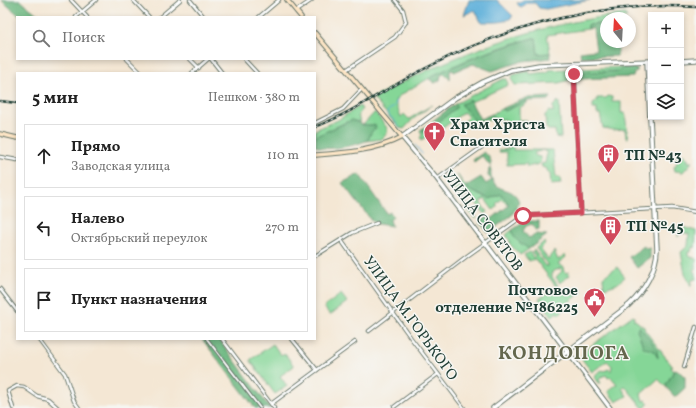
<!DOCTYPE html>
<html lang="ru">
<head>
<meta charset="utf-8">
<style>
	:root { --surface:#fff; --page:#f2f2f2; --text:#222; --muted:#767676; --line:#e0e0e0 }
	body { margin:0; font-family:Vollkorn,serif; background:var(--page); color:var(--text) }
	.controls { position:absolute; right:12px; top:12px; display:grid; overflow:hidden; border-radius:0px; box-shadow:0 2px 6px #0003 }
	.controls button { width:36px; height:36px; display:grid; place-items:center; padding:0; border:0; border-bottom:1px solid var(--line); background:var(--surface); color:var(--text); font:20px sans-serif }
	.compass { position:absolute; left:600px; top:12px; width:36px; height:36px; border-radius:50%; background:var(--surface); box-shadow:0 2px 6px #0003; rotate:342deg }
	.stop { position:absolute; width:12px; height:12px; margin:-9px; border:3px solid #d1495b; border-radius:50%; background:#fff }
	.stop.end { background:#d1495b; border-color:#fff; box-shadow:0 1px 4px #0008 }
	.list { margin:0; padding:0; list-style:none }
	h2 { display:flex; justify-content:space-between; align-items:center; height:52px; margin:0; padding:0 16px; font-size:17px }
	h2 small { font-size:13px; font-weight:400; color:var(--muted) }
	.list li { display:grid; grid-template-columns:26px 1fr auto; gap:12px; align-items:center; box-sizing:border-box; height:64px; margin:0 8px 8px; padding:0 8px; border:1px solid var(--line); border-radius:0px }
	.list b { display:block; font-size:15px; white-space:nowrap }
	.list p { margin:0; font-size:13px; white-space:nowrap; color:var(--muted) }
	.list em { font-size:13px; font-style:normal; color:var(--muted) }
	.icon { flex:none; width:22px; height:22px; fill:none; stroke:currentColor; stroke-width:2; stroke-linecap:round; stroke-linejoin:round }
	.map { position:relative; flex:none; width:696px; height:408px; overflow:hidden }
	.search { position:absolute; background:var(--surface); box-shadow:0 2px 6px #0003; left:16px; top:16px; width:300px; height:44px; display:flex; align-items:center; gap:10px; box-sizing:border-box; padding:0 14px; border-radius:0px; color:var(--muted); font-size:15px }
	.panel { position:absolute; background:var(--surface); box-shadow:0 2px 6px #0003; left:16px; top:72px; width:300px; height:268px; border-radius:0px }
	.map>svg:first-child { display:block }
</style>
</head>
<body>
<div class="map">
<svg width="696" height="408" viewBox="0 0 696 408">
	<rect width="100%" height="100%" fill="#f6f6f2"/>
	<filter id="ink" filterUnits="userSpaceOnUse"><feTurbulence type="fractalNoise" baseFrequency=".025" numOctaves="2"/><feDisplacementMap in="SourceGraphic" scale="8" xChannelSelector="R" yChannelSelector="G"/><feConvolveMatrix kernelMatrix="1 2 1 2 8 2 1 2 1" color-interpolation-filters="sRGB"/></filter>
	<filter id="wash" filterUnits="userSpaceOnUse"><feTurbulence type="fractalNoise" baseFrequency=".012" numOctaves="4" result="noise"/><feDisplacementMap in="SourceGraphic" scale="16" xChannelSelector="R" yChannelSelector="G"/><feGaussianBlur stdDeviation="0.9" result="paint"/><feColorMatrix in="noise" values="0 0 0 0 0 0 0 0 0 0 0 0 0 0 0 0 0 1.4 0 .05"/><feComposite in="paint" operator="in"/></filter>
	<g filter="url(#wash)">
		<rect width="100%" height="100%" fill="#f4e7d4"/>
		<!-- green -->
		<g fill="#85d697" stroke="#528a66">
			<path d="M625,14L627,18H606V23L588,25V29L547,35L550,53L538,54L536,38H533C486,50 439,70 399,96L395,101L401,117L404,114L409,119L432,105L413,119L404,129L399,128L373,98C452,54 535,24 625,14Z"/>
			<path d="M622,67L620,71L584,72L581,75V79H578L577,75L580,69Z"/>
			<path d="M568,69L571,70L572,79L559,83L515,85L511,79L513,75L529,71L530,74L548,72L549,70Z"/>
			<path d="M503,79H507L508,85L471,102L470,100L462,104L476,122L468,123L465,120L468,117L464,112L435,134L432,131L422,140L420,138L422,135L420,130L423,128L425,132L457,107L455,104Z"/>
			<path d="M608,96L612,97V102H621V113H625L628,138H626L625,129L614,130L603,128L600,114H597V109H593V104L597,101V98H606Z"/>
			<path d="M527,101V103L519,108V120H527L526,125V121H517V127L507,128L505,119L497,120L492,114L501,109L505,111Z"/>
			<path d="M558,101L559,102L561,138L556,137L555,130H548L546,128L545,115L549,111L553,112V106Z"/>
			<path d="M360,106L362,110L358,115L360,123L357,121L346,122L315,137V130L338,120Z"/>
			<path d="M375,112L387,128V133L382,139L366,141L368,140L373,125H363Z"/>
			<path d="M509,146H513V150H553L556,177H560L561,184L551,185L550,173H548L547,169L542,167L541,164L545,163L547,153L543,150L534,153L536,156L540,157L541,161L539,164L527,167V164L507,165V152H499V150L509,149Z"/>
			<path d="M675,155H685L686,158H688V162H692L683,172L675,171L674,167L677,163Z"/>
			<path d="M457,174L467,189L489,199L501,194L508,203L507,204L502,199L496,204L498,206L493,210L485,199L480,202L487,212L484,214L470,194L465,197L464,195L461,197L477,218L475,219L454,190L462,184Z"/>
			<path d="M679,226L696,231L695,248L692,247L691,252H688V255L696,259V268L693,270L696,274V279L692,280L691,286L685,274L681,252L688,246L689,234L680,232L678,237Z"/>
			<path d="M512,230L517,240L529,249L520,255L509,243L510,241L506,235Z"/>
			<path d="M544,242L545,244L540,249L548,259L554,251L558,260L565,255L566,257L558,264L565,268L563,270L566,273L568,272L570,275L560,283L556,277L562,271L561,268L552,272V277L563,293L570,288L566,293L567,295L578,287L582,292L565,305L566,307L559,315L557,312L552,316L539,299L554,288L559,295L561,293L535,259L529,261L524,255L530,252L533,258L535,256L532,252L534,250L545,266H548L536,248Z"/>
			<path d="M617,267L625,277L617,284L604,288L603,277Z"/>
			<path d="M341,294L347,302L330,315L324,307Z"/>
			<path d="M633,315L635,317L633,319L635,320L645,328L644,329L673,367H671L673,372L665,386L658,379L641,394L643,401L646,400L649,403L645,408H643L625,386L622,388L627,396L616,402L608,391L617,384L611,377L608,378L606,375L601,377L599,380L601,383H599L595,378L596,374L602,370L604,371L609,369L611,371L612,366L607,361L592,372L581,358L584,351Z"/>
			<path d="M273,344L280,354L286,355L294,366L280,376L287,386L275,394L250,360Z"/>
		</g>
		<!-- forest -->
		<g fill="#6cb780" stroke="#467a5a">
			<path d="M1,0H20L41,17H21Z"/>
			<path d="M606,23V42H619L617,56L581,57L580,52L596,50L593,28L588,29V25Z"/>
			<path d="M533,38H536L538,54L550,53L551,58L523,61L492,71L473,64L454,72L453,70L450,71V79L444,74L441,75L440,80L435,83L429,79L433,75L483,54Z"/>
			<path d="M622,67L634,68L638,70L634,73L633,77L581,79V76L584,72L620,71Z"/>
			<path d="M551,97L549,100L526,101L505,111L501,109L526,98Z"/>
			<path d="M470,100L480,119L492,114L497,120L475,121L461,104Z"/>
			<path d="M455,104L457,107L425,133L423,132V128Z"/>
			<path d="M352,120L363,125H375L376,128L372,131L368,140C358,145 324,153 315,145L316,136Z"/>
			<path d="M484,152C497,162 487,171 493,181C499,193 514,186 519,202L512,215L488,233L480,222L487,217L490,220L508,206V203L501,194L489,199L467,189L466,186L481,177L486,184L492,180L488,176L489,169L491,167L482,156L474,162L473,160Z"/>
			<path d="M359,174L387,214L390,212L393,217L390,220L392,226L377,224L372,221L342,183Z"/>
			<path d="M526,221H539V229L536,230L532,224L526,226L523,231L529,238L536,234L547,235L529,249C522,244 513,240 512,230Z"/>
			<path d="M644,246L646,249L650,248V258L637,268L629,257Z"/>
			<path d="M639,326L657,349L658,358L653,350L644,348L637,330Z"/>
			<path d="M202,339H219L270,408H255Z"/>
			<path d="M675,370H678L685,377V388L675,397L665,386Z"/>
		</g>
		<!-- water -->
		<g fill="#5fb0da" stroke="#3f7687">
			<path d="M469,0H497L513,16C506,24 491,22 481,22L475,10L464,15Z"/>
			<path d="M524,0H590L546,9L539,8L535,3H526L522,7L519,6L517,3Z"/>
		</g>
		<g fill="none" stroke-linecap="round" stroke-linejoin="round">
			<!-- stream -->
			<g stroke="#5fb0da" stroke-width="1">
				<path d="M389,110L394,107L398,98"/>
				<path d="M388,111L387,113L400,127"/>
				<path d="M415,145L422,154"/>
			</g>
		</g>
	</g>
	<g filter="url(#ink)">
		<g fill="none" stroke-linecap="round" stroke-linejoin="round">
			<defs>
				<path id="pedestrian" d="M207,339L260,408"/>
				<g id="minor">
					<path d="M71,0L87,17"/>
					<path d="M133,0L149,17"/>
					<path d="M190,0L204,17"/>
					<path d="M296,11L312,0"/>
					<path d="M76,17L96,0"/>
					<path d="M160,17L180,0"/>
					<path d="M259,17L279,0"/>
					<path d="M127,59L141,73"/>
					<path d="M190,59L199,68"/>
					<path d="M211,59L222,73"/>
					<path d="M244,59L257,73"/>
					<path d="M575,64V96L581,213"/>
					<path d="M346,70L395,37L406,22L403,10L395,0"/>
					<path d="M192,73L208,59"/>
					<path d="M315,123L343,109L362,89"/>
					<path d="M0,157L17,160"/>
					<path d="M437,179L482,147"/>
					<path d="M341,240L411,338L464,408"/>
					<path d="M315,256L352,233L377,223"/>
					<path d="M0,289L17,311"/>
					<path d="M369,331L467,256L523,216L672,208L696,212"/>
					<path d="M39,339L65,374L74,401L79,408"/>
					<path d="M222,339L274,408"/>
					<path d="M292,339L317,370"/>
					<path d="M684,367L696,327"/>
					<path d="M271,404L355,342"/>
					<path d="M394,407L438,374"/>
					<path d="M13,408L8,391L17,386L24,387L37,396L48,399L58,408"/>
				</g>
				<g id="tertiary">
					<path d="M681,61L696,60"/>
					<path d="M493,408L629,305C644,291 657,269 657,249L647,62"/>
					<path d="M610,408L437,179L402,137L455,98L483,82L511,70L539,65L651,61"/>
				</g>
				<g id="secondary">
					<path d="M287,0L301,17"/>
					<path d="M315,33L402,137C376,151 344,153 315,155"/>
					<path d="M0,134L17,138"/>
				</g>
			</defs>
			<!-- pedestrian casing -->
			<use href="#pedestrian" stroke="#6a786c" stroke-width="4"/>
			<!-- minor casing -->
			<use href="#minor" stroke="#6a786c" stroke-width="4.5"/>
			<!-- tertiary casing -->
			<use href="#tertiary" stroke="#6a786c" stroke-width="5.5"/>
			<!-- secondary casing -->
			<use href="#secondary" stroke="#6a786c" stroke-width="5.5"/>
			<!-- pedestrian -->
			<use href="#pedestrian" stroke="#fff" stroke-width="2"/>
			<!-- minor -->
			<use href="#minor" stroke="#fff" stroke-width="2.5"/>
			<!-- tertiary -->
			<use href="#tertiary" stroke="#fff" stroke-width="3.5"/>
			<!-- secondary -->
			<use href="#secondary" stroke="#fde5c5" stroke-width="3.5"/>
			<defs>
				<g id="rail">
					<path d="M0,101L17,103"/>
					<path d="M315,127C355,112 391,85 430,66C510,24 605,1 696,7"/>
				</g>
			</defs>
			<!-- rail casing -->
			<use href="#rail" stroke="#1f3d34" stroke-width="2.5"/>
			<!-- rail -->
			<use href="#rail" stroke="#f6f6f2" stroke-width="1" stroke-dasharray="3" stroke-linecap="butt"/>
		</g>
	</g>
	<g fill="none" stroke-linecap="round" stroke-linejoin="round" filter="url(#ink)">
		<!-- route -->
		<path stroke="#d1495b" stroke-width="5" d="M523,216L581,213L574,74"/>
	</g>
	<!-- icons -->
	<defs>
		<symbol id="church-pin" viewBox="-11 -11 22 30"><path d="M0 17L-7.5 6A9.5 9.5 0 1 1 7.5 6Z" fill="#d1495b" stroke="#f6f6f2"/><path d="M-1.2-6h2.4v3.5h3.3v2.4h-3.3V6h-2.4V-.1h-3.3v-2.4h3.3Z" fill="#fff"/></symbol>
		<symbol id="building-pin" viewBox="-11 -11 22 30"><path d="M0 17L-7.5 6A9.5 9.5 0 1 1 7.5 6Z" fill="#d1495b" stroke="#f6f6f2"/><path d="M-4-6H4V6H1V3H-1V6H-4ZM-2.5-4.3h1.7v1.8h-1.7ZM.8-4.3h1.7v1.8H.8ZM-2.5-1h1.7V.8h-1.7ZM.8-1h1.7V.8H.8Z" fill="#fff"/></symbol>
		<symbol id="civic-pin" viewBox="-11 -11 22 30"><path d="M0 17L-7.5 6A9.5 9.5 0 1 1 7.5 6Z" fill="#d1495b" stroke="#f6f6f2"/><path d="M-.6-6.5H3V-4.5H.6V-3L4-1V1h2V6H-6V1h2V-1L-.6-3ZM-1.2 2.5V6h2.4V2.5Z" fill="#fff"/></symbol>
	</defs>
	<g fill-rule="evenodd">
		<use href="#church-pin" x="422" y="120" width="25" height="34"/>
		<use href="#building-pin" x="596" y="142" width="25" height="34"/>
		<use href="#building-pin" x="598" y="214" width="25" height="34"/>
		<use href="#civic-pin" x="582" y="286" width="25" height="34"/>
	</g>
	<g text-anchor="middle" stroke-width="3" stroke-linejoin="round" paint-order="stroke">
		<!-- poi labels -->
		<g font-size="15" font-weight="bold" fill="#1f3d34" stroke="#f6f6f2" text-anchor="start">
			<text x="450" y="129">Храм Христа<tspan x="450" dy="17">Спасителя</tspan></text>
			<text x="624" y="160">ТП №43</text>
			<text x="626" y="231">ТП №45</text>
			<text x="578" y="295" text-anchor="end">Почтовое<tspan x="578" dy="17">отделение №186225</tspan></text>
		</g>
		<!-- street labels -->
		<g font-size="15" fill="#1f3d34" stroke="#f6f6f2">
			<text transform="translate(483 220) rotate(53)" y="5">УЛИЦА СОВЕТОВ</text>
			<text transform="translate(411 318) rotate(54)" y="5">УЛИЦА М.ГОРЬКОГО</text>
		</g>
		<!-- district labels -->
		<g font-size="19" font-weight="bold" letter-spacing="1" fill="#64674d" stroke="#f6f6f2">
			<text x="564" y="359">КОНДОПОГА</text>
		</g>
	</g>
</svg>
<div class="controls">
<button>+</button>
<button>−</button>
<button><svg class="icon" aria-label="layers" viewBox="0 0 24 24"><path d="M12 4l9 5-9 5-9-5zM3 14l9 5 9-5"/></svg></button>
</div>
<svg class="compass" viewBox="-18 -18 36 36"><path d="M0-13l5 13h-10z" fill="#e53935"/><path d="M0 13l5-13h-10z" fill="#767676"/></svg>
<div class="stop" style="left:523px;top:216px"></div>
<div class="stop end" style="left:574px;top:74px"></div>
<div class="search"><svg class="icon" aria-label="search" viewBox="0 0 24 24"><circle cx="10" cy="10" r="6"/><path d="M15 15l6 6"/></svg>Поиск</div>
<section class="panel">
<h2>5 мин<small>Пешком · 380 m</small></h2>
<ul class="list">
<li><svg class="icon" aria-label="ahead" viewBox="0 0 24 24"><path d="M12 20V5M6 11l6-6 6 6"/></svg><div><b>Прямо</b><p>Заводская улица</p></div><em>110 m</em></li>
<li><svg class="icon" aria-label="left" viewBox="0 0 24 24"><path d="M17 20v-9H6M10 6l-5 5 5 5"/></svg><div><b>Налево</b><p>Октябрьский переулок</p></div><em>270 m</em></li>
<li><svg class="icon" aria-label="arrive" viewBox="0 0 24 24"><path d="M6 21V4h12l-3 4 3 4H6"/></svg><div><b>Пункт назначения</b></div></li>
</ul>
</section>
</div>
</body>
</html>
